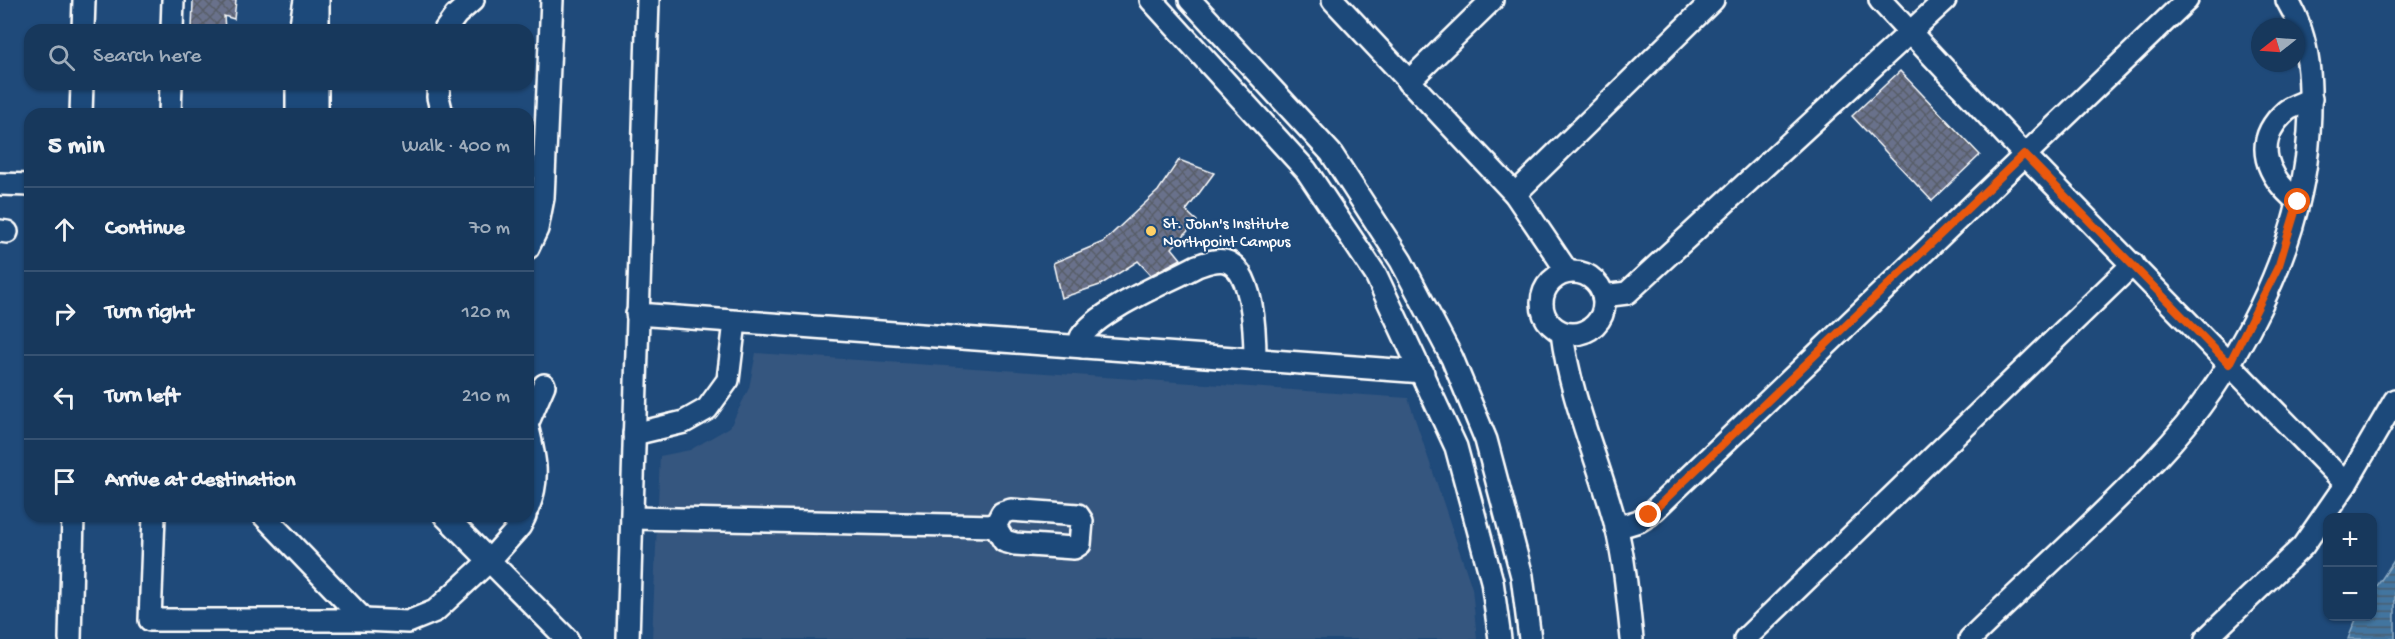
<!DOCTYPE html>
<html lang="en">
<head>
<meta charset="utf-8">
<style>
	:root { --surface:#17385c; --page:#244365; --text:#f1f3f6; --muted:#9eacbb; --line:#365272 }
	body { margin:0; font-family:"Gochi Hand",sans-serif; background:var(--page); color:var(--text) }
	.controls { position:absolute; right:18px; bottom:18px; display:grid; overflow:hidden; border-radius:12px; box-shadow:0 2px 4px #0004 }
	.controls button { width:54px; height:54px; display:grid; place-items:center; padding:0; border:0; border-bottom:2px solid var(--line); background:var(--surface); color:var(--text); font:30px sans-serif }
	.compass { position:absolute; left:2251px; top:18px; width:54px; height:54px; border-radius:50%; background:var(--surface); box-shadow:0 2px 4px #0004; rotate:253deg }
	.stop { position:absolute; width:18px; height:18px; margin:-14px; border:4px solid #ea580c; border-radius:50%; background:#fff }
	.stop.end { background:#ea580c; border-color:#fff; box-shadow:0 2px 6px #0008 }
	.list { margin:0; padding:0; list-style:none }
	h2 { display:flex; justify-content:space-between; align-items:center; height:78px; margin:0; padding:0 24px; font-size:26px }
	h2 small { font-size:20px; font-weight:400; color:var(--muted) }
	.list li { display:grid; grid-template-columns:39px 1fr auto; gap:18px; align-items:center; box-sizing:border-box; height:84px; padding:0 24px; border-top:2px solid var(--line) }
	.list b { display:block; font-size:22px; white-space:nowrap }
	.list em { font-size:20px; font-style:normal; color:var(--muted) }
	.icon { flex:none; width:33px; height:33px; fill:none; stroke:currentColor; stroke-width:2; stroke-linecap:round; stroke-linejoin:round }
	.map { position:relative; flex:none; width:2395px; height:639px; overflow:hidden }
	.search { position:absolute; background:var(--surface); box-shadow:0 2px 4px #0004; left:24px; top:24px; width:510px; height:66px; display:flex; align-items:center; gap:15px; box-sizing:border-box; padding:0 21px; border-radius:18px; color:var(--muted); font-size:22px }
	.panel { position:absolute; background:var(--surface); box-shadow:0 2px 4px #0004; left:24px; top:108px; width:510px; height:414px; border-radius:18px }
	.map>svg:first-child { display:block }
</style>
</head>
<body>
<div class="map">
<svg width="2395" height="639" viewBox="0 0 2395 639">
	<defs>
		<pattern id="water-rules" width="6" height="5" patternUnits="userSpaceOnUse" patternTransform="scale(1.5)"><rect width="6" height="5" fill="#43749f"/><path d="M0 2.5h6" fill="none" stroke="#485e71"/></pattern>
		<pattern id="building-cross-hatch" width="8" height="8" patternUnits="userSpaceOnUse" patternTransform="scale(1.5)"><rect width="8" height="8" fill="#69718b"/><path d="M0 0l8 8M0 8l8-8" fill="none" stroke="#595d68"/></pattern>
	</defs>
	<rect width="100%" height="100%" fill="#1f4a7a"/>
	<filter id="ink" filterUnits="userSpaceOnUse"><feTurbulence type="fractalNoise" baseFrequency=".0167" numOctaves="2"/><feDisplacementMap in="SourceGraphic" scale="12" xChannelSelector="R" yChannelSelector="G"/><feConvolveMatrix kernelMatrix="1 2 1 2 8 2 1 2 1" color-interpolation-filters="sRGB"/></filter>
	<g filter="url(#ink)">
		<!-- built -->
		<path fill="#35567f" d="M756,353L1408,398L1472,588L1477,639H652L660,456L690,450L730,427L749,388Z"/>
		<!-- water -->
		<path fill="url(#water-rules)" stroke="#8eacc5" stroke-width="1.5" d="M2395,559V639H2348L2357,617L2372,616L2373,592Z"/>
		<!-- building -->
		<g fill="url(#building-cross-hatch)" stroke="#fff" stroke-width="1.5">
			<path d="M193,0H236L234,19L224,16L225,30H192Z"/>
			<path d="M1900,71L1980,155L1932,201L1852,116Z"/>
			<path d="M1179,160L1214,173L1186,211L1197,221L1172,248L1181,259L1151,275L1138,261L1100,285L1061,298L1053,263L1103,242L1158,191Z"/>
		</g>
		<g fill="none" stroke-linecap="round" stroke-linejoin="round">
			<defs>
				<g id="minor">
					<path d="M1151,0L1306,170L1376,275L1456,447L1492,581L1500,639"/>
					<path d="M1190,0L1331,153L1401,261L1452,358L1486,440L1522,576L1530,639"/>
					<path d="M1333,0L1515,194L1567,271"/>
					<path d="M1880,0L2024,154L2346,484"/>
					<path d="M83,30L84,0"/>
					<path d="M172,30L173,0"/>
					<path d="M300,30L305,0"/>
					<path d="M318,30V0"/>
					<path d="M445,30L456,15L473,0"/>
					<path d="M1408,82L1492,0"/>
					<path d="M439,84L438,97L442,114"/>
					<path d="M81,114L82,84"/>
					<path d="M170,114L171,84"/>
					<path d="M297,114V84"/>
					<path d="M317,114V84"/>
					<path d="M0,184L30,185"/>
					<path d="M1515,194L1713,0"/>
					<path d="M2298,202C2268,177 2250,143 2286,111C2292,106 2303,103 2311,99"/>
					<path d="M0,231L7,232"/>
					<path d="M528,248L537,229L543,198L552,0"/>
					<circle cx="1573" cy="303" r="31"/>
					<path d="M1603,296L1627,293L1945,0"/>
					<path d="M637,314L1423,372"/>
					<path d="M1562,333C1570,399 1599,461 1616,526C1625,562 1628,602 1632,639"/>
					<path d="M1083,347L1081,337C1100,309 1166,283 1197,266C1206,263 1215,259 1225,261C1254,269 1255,335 1255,360"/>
					<path d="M528,422L544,385"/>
					<path d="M528,429C535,458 540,479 528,508"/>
					<path d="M634,434L684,422L707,409L728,380L735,322"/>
					<path d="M1011,510L1078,515L1082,521L1080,544L1074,548L1015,544L1004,541L995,526L1002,513Z"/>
					<path d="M154,516L150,620H364"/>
					<path d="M264,516L364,620L408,622L435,611L488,562L520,526L525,516"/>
					<path d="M445,516L567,639"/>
					<path d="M632,518L995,526"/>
					<path d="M1616,528L1639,521L1649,515L2187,0"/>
					<path d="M70,639L73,516"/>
					<path d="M628,639L648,0"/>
					<path d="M1745,639L2133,264"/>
					<path d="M1970,639C2031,579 2097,522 2156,459C2236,375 2302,249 2309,132C2312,86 2311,40 2287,0"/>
					<path d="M2206,639L2303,546L2346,484L2395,400"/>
				</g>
			</defs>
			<!-- minor casing -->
			<use href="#minor" stroke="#fff" stroke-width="26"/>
			<!-- minor -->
			<use href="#minor" stroke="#1f4a7a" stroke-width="21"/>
		</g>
	</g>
	<g fill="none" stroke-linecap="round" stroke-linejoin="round" filter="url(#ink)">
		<!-- route -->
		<path stroke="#ea580c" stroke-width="8" d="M1649,515L2024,154L2229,364L2279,265L2298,202"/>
	</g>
	<!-- markers -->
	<circle fill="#ffd166" stroke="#1f4a7a" stroke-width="2" cx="1151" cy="231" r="6"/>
	<g text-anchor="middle" stroke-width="4.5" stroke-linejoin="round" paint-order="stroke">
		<!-- poi labels -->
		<g font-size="16" fill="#fff" stroke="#1f4a7a" text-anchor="start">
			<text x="1163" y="228">St. John's Institute<tspan x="1163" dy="18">Northpoint Campus</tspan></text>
		</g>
	</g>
</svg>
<div class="controls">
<button>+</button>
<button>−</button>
</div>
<svg class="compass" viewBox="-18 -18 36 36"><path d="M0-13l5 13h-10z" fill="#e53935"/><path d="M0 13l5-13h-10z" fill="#9eacbb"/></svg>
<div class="stop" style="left:2298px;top:202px"></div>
<div class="stop end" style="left:1649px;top:515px"></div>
<div class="search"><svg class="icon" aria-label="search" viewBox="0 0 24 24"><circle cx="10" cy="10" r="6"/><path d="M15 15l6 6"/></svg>Search here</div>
<section class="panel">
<h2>5 min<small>Walk · 400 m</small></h2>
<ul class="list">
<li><svg class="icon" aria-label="ahead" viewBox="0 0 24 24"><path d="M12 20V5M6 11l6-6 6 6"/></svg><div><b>Continue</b></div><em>70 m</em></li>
<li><svg class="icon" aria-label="right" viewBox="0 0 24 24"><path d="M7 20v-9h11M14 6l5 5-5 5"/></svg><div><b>Turn right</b></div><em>120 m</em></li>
<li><svg class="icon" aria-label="left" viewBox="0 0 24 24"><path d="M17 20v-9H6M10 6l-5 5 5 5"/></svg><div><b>Turn left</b></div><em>210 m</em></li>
<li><svg class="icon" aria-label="arrive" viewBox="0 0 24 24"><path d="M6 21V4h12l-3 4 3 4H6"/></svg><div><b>Arrive at destination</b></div></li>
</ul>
</section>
</div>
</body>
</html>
